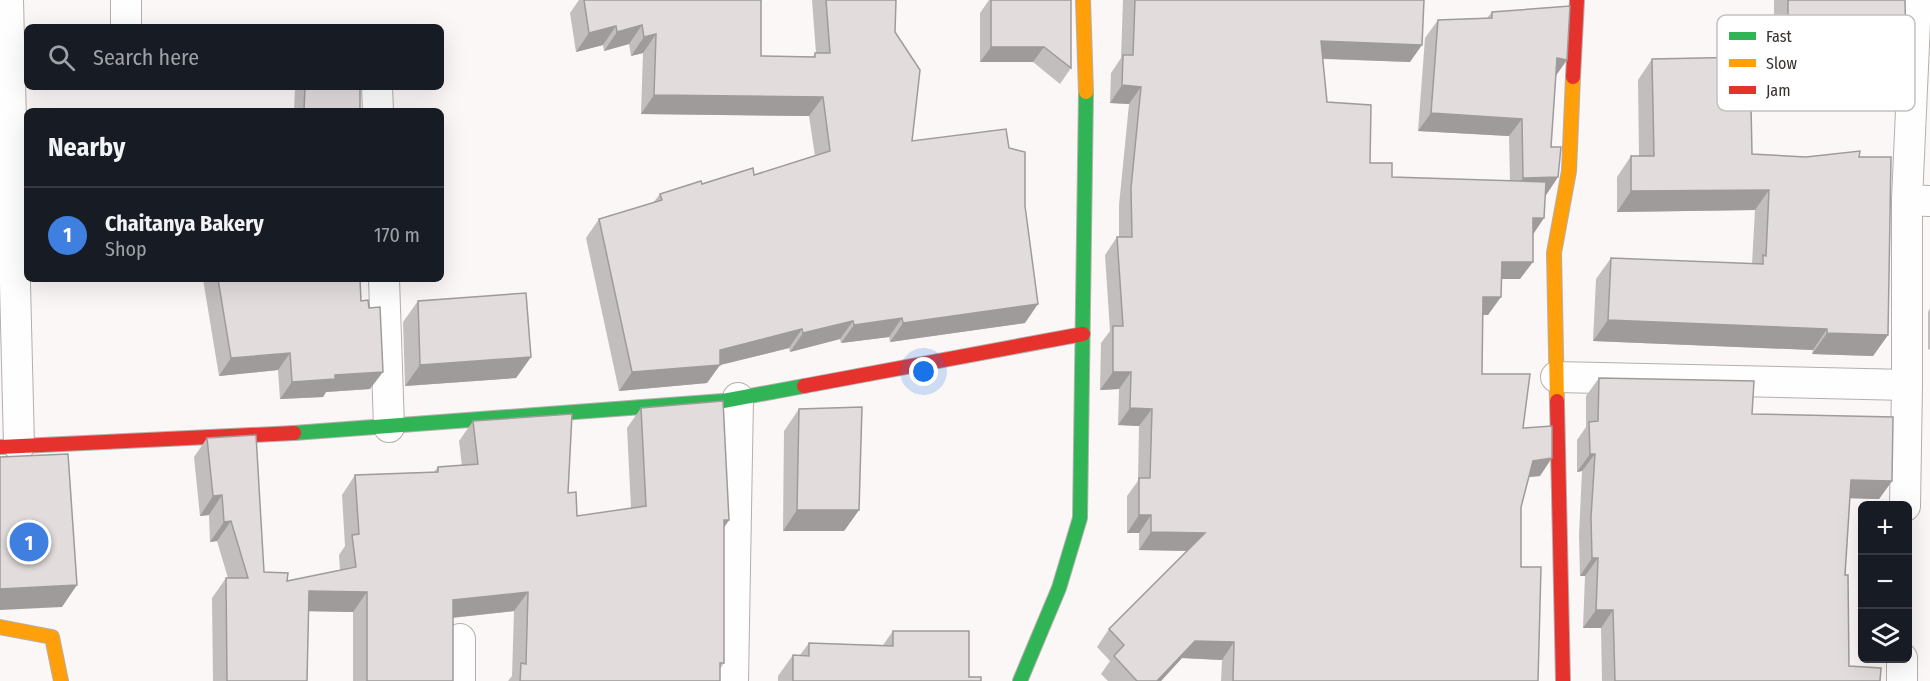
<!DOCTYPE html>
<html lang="en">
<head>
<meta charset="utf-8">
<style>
	:root { --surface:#171b24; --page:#20242c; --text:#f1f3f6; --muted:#9ea1a6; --line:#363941; --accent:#b45309 }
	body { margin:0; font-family:"Fira Sans Condensed",sans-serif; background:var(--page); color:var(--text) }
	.controls { position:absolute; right:18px; bottom:18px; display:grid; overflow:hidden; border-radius:9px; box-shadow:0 6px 24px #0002 }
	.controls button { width:54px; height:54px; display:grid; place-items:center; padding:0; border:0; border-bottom:2px solid var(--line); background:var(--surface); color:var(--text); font:30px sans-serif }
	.you { position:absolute; left:924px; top:372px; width:21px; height:21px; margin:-15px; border:4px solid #fff; border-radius:50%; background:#1a73e8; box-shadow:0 0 0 9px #1a73e833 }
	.badge { display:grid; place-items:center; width:39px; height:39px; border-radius:50%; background:var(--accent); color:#fff; font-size:20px; font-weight:700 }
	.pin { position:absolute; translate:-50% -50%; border:3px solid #fff; box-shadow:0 2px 6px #0006 }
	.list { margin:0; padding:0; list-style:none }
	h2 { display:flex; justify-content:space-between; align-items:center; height:78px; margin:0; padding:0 24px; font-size:26px }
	h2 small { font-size:20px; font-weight:400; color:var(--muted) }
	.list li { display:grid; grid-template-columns:39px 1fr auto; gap:18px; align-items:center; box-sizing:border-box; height:96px; padding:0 24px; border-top:2px solid var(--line) }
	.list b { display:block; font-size:22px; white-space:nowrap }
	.list p { margin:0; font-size:20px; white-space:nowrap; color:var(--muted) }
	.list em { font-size:20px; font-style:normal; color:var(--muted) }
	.icon { flex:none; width:33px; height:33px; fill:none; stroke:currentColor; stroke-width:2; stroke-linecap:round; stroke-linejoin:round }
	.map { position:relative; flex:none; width:1930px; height:681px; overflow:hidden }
	.search { position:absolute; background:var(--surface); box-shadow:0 6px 24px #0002; left:24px; top:24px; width:420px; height:66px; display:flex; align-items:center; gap:15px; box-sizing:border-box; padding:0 21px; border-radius:9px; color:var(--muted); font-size:22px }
	.panel { position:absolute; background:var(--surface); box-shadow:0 6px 24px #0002; left:24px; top:108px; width:420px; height:174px; border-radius:9px }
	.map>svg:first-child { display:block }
</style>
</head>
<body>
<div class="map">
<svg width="1930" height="681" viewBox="0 0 1930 681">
	<rect width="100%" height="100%" fill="#fbf7f6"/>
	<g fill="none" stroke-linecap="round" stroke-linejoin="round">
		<defs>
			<g id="street">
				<path d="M8,0L19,446"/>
				<path d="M126,0V27"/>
				<path d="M377,87L378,111"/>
				<path d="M1907,200L1916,0"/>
				<path d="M384,279L389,427"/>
				<path d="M1556,377L1907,385V200L1930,201"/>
				<path d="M1905,506L1907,385"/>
				<path d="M460,639V681"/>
				<path d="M733,681L738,398"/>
				<path d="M1902,681V658"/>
			</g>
			<g id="fast">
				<path d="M294,433L723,401L804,386"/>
				<path d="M1020,681L1059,588L1080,518L1086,92"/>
			</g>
			<g id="slow">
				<path d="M1083,0L1086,92"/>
				<path d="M1557,401L1554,253L1569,171L1573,77"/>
				<path d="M0,627L52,637L61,681"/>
			</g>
			<g id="jam">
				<path d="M1573,77L1577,0"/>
				<path d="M804,386L1083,334"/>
				<path d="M1557,401L1563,681"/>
				<path d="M0,447L294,433"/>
			</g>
		</defs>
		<!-- street casing -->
		<use href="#street" stroke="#b4afad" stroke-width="32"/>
		<!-- fast casing -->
		<use href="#fast" stroke="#b4afad" stroke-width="16"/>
		<!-- slow casing -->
		<use href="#slow" stroke="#b4afad" stroke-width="16"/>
		<!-- jam casing -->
		<use href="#jam" stroke="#b4afad" stroke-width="16"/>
		<!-- street -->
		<use href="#street" stroke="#fefefe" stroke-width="30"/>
		<!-- fast -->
		<use href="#fast" stroke="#30b455" stroke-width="14"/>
		<!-- slow -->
		<use href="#slow" stroke="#ff9f0a" stroke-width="14"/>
		<!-- jam -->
		<use href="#jam" stroke="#e5322d" stroke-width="14"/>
	</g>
	<!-- wall -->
	<g fill="#c2bebd">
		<path d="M579,0H761V56L812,57L816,53L812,0H896L895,32L912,141L1025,323L890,342L889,337L841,343L840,339L790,352L789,348L720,365L707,383L619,391L586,238L599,219L653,203L660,194L702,184L754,175L815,156L809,116L641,114L643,53L631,56L629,44L604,51L603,45L576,52L570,13Z"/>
		<path d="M989,0H1071V68L1060,84L1033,62H980V13Z"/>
		<path d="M1123,0H1424L1410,62L1322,59L1327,102L1370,163L1392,177L1510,181L1509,136L1418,131L1425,38L1438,20L1487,18L1492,12L1556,76L1551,147L1558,177L1546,195L1533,234L1520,279H1502L1488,315H1483L1482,374L1523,428L1540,476L1528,477L1521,507V567L1538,681H1221L1222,660L1182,658L1161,681H1108L1101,674L1110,661L1097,647L1109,629L1188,551L1139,550V533H1127V496L1138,481L1139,426L1118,425L1119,389L1100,390L1101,343L1110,331L1105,255L1117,237H1119V205L1129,104L1110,103L1111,73L1121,58Z"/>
		<path d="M1774,0H1905L1892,64L1790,65V39H1774Z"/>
		<path d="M1652,59L1752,154L1806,157H1859L1888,335L1873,356L1812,354L1813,350L1593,341L1596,279L1611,258L1752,264L1755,210L1617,212V177L1631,156H1639L1638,80Z"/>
		<path d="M295,87H360V111H294Z"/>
		<path d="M203,279H360L361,301L370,389L326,392L323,397L280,399L278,370L219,376Z"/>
		<path d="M418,301L531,357L516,378L405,386L403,322Z"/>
		<path d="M1930,308V350L1928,349V312Z"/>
		<path d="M1599,378L1752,414L1892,481L1879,499L1850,498L1845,575L1849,666L1880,681H1602L1601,628H1583L1585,576H1580L1579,535L1582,471L1577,472V440L1586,427V396Z"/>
		<path d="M641,408L729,520L724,528V663L720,669V681H508L512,676L514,611L453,618V681H353V612L309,611L307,681H213L212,598L226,578H228L217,541L210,542L209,515L200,516L194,457L207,438L264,572L287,581L340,570L339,555L345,546L342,495L355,475L434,472L438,467L462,466L459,441L473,421L568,493L577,516L631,508L627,428Z"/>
		<path d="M799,409L859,510L844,531H783L784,431Z"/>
		<path d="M893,631L969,677L981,681H778V676L793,655H800L809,643L883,645Z"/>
	</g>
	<!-- shaded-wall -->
	<g fill="#9e9b9a">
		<path d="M1788,19H1804L1790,39H1774Z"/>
		<path d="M642,25L629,44L604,51L617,32Z"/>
		<path d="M616,26L603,45L576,52L589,33Z"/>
		<path d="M656,34L643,53L631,56L644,37Z"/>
		<path d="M1321,41L1422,45L1410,62L1308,58Z"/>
		<path d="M1906,45L1892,64L1790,65L1804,46Z"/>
		<path d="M991,47H1044L1033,62H980Z"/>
		<path d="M1557,58L1567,60L1555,77Z"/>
		<path d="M1122,85L1141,87L1129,104L1110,103Z"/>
		<path d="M654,95L823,97L809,116L641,114Z"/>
		<path d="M1431,113L1522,119L1509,136L1418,131Z"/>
		<path d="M1558,177L1546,195L1511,196L1523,178Z"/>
		<path d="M1769,190L1755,210L1617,212L1631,191Z"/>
		<path d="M1533,218H1544L1532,236Z"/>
		<path d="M1502,262H1533L1520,279H1490Z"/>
		<path d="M156,279H189L155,280Z"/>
		<path d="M1483,297H1501L1488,315L1471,314Z"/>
		<path d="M1038,304L1025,323L890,342L903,323Z"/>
		<path d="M902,318L889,337L841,343L854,325Z"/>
		<path d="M1608,320L1827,329L1813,350L1593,341Z"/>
		<path d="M853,321L840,339L790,352L803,333Z"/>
		<path d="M802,329L789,348L720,365L707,383L619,391L632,372Z"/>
		<path d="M1827,333L1888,335L1873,356L1812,354Z"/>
		<path d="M290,353L278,370L219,376L231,358Z"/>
		<path d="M531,357L516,378L405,386L420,365Z"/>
		<path d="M383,372L370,389L326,392L323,397L280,399L292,382L335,375Z"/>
		<path d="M1113,372H1131L1119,389L1100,390Z"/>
		<path d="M1130,408L1152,409L1139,426L1118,425Z"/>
		<path d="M1590,454H1595L1582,471L1577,472Z"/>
		<path d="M1552,458L1540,476L1520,478L1533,461Z"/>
		<path d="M1851,480L1892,481L1879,499L1838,498Z"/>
		<path d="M222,495L209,515L200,516L213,496Z"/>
		<path d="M797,510H859L844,531H783Z"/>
		<path d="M1139,515H1151L1139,533H1127Z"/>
		<path d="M724,520H729L715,540Z"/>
		<path d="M231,521L217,541L210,542L224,522Z"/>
		<path d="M1151,532L1205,533L1193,551L1139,550Z"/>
		<path d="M1592,558H1598L1585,576H1580Z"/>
		<path d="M77,585L62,607L0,610V589Z"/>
		<path d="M309,591L367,592L353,612L296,611Z"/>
		<path d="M528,592L514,611L439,619L453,600Z"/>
		<path d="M1596,610H1613L1601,628H1583Z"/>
		<path d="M1195,641L1234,642L1222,660L1182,658L1161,681H1157Z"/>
	</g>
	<!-- building -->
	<g fill="#e2dddc" stroke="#9e9b9a" stroke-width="1.5">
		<path d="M584,0H761V56L815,57V53H830L826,0H896L895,32L920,70L912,141L1006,129L1009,148L1025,152V206L1038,304L903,323L902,318L854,325L853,321L803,333L802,329L720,350V365L632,372L599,219L662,200L660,194L701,181L702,184L753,168L754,175L830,151L823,97L654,95L656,34L644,37L642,25L617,32L616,26L589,33Z"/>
		<path d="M991,0H1071V68L1044,47H991Z"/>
		<path d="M1135,0H1424L1422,45L1321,41L1327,102L1371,105L1370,163H1392V177L1546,182L1544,218H1533V262H1502L1501,297H1483L1482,374H1530L1523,428L1552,426V458L1533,461L1521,507V567H1541L1538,681H1233L1234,642L1195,641L1157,681H1137L1114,656L1124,645L1109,629L1205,533L1151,532V515H1139V478H1150L1152,409L1130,408L1131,372H1113V326H1123L1117,237H1132L1131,188L1141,87L1122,85L1123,55H1133Z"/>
		<path d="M1788,0H1905L1906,45L1804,46V19H1788Z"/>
		<path d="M1570,6L1567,60L1557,58L1551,147H1561L1558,177L1523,178L1522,119L1431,113L1438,20L1492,18V12Z"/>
		<path d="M1750,57L1752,154L1806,157L1860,151L1859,157H1891L1888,335L1827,333V329L1608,320L1611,258L1763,264V255L1766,256L1769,190L1631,191V156H1654L1652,59Z"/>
		<path d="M305,87H360V111H304Z"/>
		<path d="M218,279H360L361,301L368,300L369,308L380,307L383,372L335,375V379L292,382L290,353L231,358Z"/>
		<path d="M526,293L531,357L420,365L418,301Z"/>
		<path d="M1599,378L1754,381L1752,414L1893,417L1892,481L1851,480L1845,575H1848L1849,666L1881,668L1880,681H1615L1613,610H1596L1598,558H1592L1591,517L1595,454H1590L1589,422L1598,421Z"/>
		<path d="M723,401L729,520H724V663H720V681H520L521,663L526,664L528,592L453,600V681H367V592L309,591L307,681H227L226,578H248L231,521L224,522L222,495L213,496L207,438L256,435L264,572L288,573L287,581L356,567L352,535L359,534L355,475L438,472V467L478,464L473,421L572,414L568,493L576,492L577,516L646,506L641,408Z"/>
		<path d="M862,407L859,510H797L799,409Z"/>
		<path d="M68,454L77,585L0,589V457Z"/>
		<path d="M893,631H969V677H981V681H793V655L809,656V643L893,646Z"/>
	</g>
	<!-- legend -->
	<rect x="1717" y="15" width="198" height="96" rx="9" fill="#fff" stroke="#c3c1c1" stroke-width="1.5"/>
	<rect x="1729" y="32" width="27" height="8" fill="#30b455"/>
	<rect x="1729" y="59" width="27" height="8" fill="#ff9f0a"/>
	<rect x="1729" y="86" width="27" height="8" fill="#e5322d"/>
	<g font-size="16" fill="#37312f">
		<text x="1766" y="42">Fast</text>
		<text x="1766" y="69">Slow</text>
		<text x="1766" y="96">Jam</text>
	</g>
</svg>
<div class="controls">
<button>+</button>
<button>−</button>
<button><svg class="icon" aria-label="layers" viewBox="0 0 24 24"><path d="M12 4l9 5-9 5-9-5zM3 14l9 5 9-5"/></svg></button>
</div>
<div class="you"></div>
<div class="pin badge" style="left:29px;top:542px;background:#3f7fe0">1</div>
<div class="search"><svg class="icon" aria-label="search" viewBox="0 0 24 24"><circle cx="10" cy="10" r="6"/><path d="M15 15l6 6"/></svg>Search here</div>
<section class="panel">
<h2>Nearby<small></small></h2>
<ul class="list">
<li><span class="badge" style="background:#3f7fe0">1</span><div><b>Chaitanya Bakery</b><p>Shop</p></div><em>170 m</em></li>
</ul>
</section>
</div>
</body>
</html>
